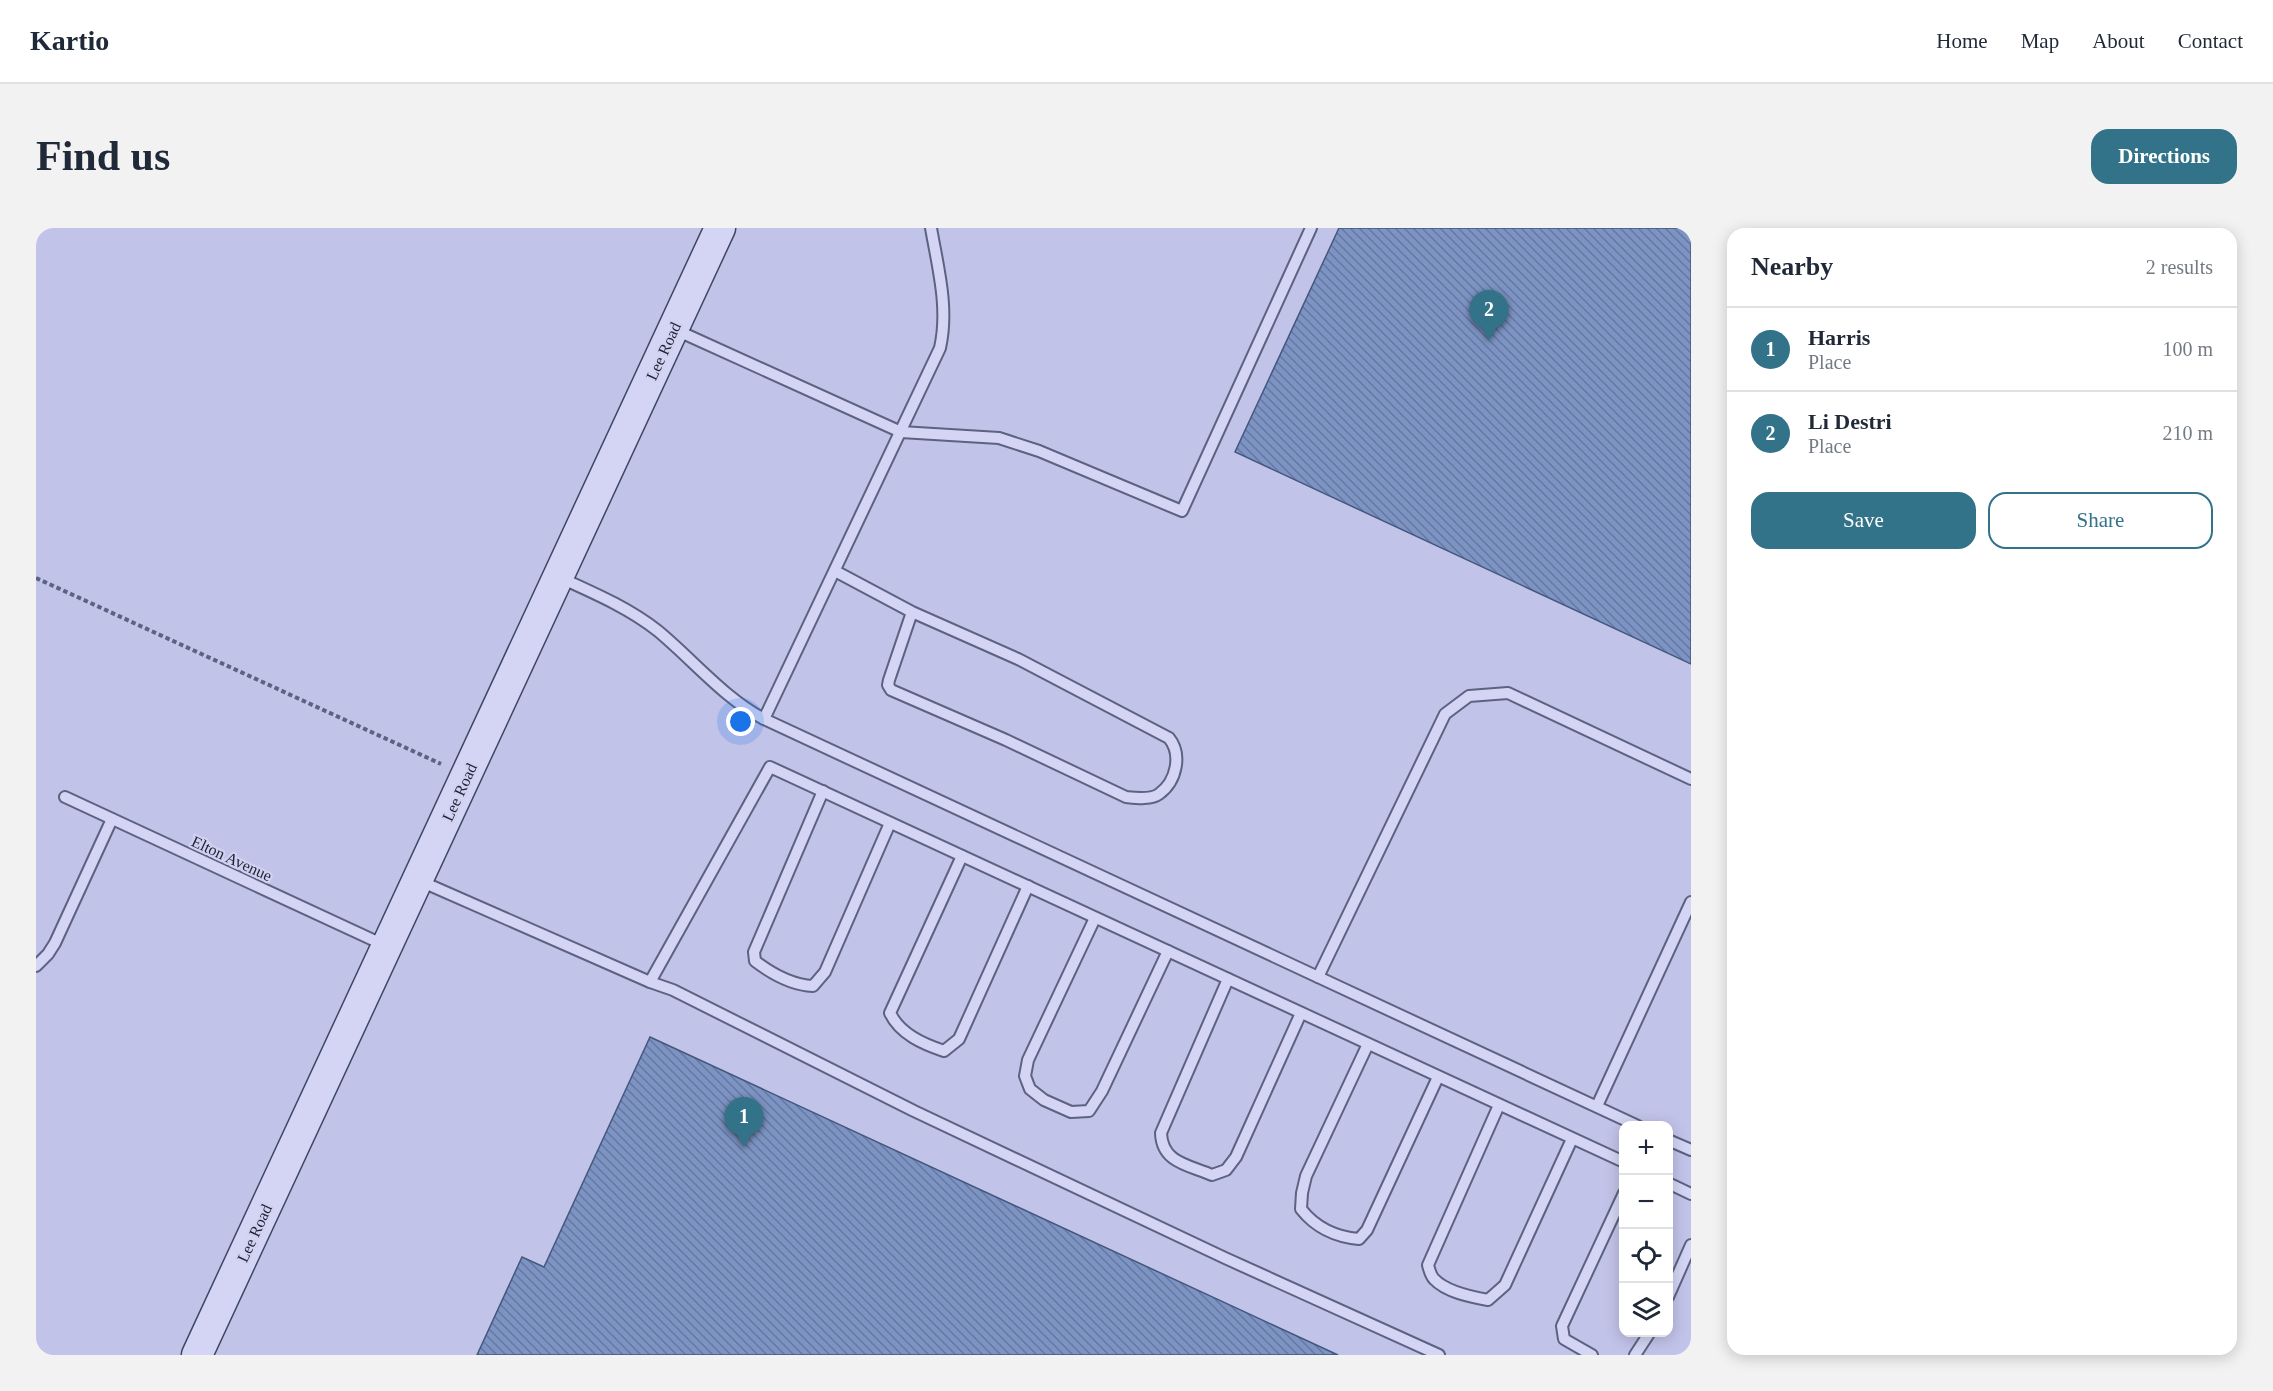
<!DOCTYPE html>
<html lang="en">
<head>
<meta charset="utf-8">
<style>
	:root { --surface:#fff; --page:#f2f2f3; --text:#1f2937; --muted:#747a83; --line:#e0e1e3; --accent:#327389 }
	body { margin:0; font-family:Georgia,serif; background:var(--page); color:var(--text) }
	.controls { position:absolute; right:18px; bottom:18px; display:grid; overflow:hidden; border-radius:12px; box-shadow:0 3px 15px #0003 }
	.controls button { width:54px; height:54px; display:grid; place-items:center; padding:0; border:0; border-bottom:2px solid var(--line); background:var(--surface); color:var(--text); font:30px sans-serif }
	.you { position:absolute; left:705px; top:494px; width:21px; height:21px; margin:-15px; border:4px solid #fff; border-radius:50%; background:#1a73e8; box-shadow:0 0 0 9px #1a73e833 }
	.badge { display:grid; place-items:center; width:39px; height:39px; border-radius:50%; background:var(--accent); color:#fff; font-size:20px; font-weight:700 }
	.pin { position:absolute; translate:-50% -50px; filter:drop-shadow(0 2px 3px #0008) }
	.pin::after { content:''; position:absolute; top:32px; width:21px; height:18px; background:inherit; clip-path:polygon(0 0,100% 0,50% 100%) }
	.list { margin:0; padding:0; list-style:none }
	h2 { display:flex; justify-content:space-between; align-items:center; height:78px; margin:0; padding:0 24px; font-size:26px }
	h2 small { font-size:20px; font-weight:400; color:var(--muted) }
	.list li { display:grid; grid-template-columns:39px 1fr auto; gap:18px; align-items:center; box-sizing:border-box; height:84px; padding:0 24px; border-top:2px solid var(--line) }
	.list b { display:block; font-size:22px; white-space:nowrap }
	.list p { margin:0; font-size:20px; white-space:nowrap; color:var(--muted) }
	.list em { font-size:20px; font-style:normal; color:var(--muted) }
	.actions { display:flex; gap:12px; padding:18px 24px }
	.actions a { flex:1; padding:14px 0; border:2px solid var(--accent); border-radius:18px; text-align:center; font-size:21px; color:var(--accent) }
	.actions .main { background:var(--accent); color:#fff }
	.icon { flex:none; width:33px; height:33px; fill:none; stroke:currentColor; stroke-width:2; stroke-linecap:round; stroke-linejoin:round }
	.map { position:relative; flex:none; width:1655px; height:1127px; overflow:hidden; border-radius:18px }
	header { display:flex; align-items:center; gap:36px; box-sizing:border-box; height:84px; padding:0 30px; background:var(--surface); border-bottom:2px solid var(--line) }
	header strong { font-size:28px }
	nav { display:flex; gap:33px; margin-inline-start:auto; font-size:21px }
	.intro { display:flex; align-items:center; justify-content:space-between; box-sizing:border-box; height:144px; padding:0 36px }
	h1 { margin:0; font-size:42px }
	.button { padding:15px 27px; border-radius:18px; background:var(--accent); color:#fff; font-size:21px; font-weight:700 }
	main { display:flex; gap:36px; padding:0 36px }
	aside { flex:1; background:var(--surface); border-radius:18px; box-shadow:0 3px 15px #0003 }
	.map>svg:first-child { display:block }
</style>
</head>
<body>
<header>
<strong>Kartio</strong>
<nav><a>Home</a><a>Map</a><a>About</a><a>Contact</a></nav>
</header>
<div class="intro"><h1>Find us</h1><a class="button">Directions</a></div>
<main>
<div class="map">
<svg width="1655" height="1127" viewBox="0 0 1655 1127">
	<defs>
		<pattern id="building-back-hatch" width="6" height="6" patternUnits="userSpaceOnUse" patternTransform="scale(1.5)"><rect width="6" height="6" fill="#7c93c3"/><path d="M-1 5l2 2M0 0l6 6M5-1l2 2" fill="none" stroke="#65789f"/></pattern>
	</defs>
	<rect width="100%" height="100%" fill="#c2c3e9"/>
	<!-- building -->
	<g fill="url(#building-back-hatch)" stroke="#44577d" stroke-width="1.5">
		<path d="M1303,0H1655V436L1199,224Z"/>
		<path d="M614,809L1302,1127H441L486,1029L508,1039Z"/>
	</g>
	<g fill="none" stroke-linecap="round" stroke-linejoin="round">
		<defs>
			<g id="lane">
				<path d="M640,102L865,204L963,210L1003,223L1146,283L1275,0"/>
				<path d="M799,343L876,384L853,452L852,457L855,462L970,512L1090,569C1100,570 1115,572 1123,566C1141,553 1146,526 1133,510L982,431L876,384"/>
				<path d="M525,350C558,365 593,380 622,403C657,432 688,470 728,491L1602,898"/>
				<path d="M728,491L904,120C913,80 902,40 895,0"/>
				<path d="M787,563L718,724L719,733C736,746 756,757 777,758L789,744L854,595"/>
				<path d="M29,569L348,717"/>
				<path d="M926,628L854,785C864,806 887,816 908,823L923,811L992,658"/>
				<path d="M382,652L614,754L637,762L878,883L1189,1030L1403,1127"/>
				<path d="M1059,690L992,832L989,848L994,861L1008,872L1035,884L1053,883L1066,863L1132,723"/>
				<path d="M0,738L12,726L19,715L76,591"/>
				<path d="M1282,749L1409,486L1433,468L1472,465L1655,551"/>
				<path d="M1192,751L1125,905C1126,935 1153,937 1176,947L1190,942L1200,929L1265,785"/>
				<path d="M614,754L734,539L1588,934"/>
				<path d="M1332,816L1270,948L1266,965L1265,981C1279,999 1300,1009 1323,1011L1331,1002L1402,849"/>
				<path d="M1463,877L1392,1037C1393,1041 1395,1048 1398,1051C1410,1064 1435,1069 1452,1072L1469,1057L1536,911"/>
				<path d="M1561,878L1655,674"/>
				<path d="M1632,912L1655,922"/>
				<path d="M1632,955L1655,966"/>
				<path d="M1632,1069L1655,1017"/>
				<path d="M1556,1127L1528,1111L1526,1098L1588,965"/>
				<path d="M1599,1127L1614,1104"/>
			</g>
			<path id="secondary" d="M161,1127L684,0"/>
		</defs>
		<!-- lane casing -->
		<use href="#lane" stroke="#5b6380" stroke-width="14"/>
		<!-- secondary casing -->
		<use href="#secondary" stroke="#3e4762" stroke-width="33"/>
		<!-- path -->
		<path stroke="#5b6380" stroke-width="4" stroke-dasharray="4.5 3" stroke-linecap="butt" d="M0,350L405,536"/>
		<!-- lane -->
		<use href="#lane" stroke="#d4d5f4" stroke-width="10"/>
		<!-- secondary -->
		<use href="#secondary" stroke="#d4d5f4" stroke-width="30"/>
	</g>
	<g text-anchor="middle" stroke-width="4.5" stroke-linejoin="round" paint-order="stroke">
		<!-- street labels -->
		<g font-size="16" fill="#1e2332" stroke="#d1d2f1">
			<text transform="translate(627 123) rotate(-65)" y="6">Lee Road</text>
			<text transform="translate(423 564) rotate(-65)" y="6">Lee Road</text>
			<text transform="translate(196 630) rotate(25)" y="6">Elton Avenue</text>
			<text transform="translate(218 1005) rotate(-65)" y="6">Lee Road</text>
		</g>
	</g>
</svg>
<div class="controls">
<button>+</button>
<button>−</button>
<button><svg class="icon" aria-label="locate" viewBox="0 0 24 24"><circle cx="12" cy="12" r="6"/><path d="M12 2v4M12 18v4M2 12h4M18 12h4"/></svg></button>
<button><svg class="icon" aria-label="layers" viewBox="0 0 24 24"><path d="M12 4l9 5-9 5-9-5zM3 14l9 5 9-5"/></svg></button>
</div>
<div class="you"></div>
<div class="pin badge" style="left:708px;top:919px">1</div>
<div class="pin badge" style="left:1453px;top:112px">2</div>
</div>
<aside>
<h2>Nearby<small>2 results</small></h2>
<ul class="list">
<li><span class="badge">1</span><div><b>Harris</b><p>Place</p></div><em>100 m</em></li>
<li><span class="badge">2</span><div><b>Li Destri</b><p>Place</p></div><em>210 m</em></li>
</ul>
<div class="actions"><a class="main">Save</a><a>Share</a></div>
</aside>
</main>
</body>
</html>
